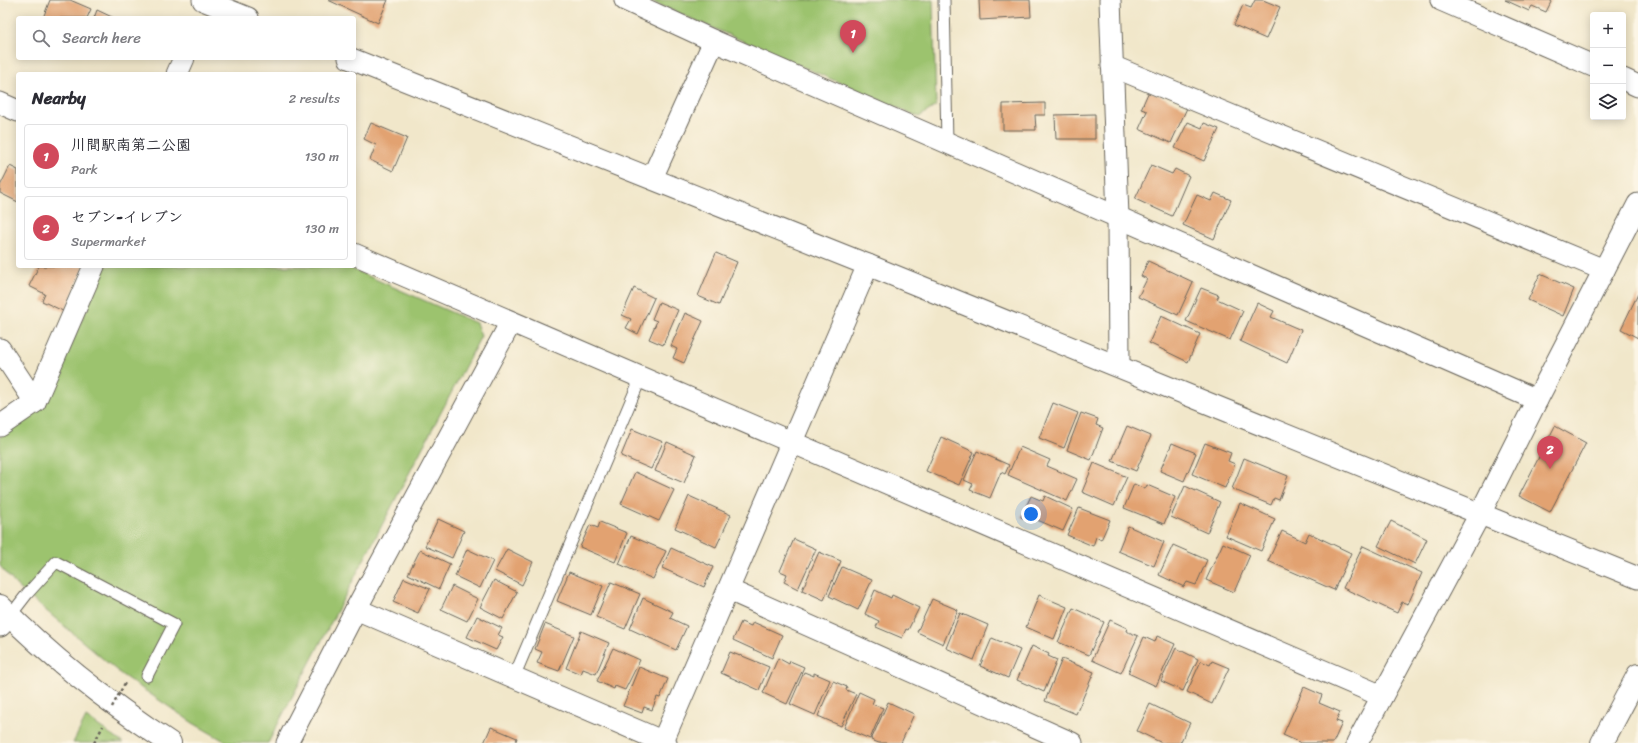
<!DOCTYPE html>
<html lang="en">
<head>
<meta charset="utf-8">
<style>
	:root { --surface:#fff; --page:#f2f2f3; --text:#2b2b33; --muted:#7c7c81; --line:#e1e1e2; --accent:#d1495b }
	body { margin:0; font-family:Sriracha,"Klee One",sans-serif; background:var(--page); color:var(--text) }
	.controls { position:absolute; right:12px; top:12px; display:grid; overflow:hidden; border-radius:4px; box-shadow:0 2px 10px #0003 }
	.controls button { width:36px; height:36px; display:grid; place-items:center; padding:0; border:0; border-bottom:1px solid var(--line); background:var(--surface); color:var(--text); font:20px sans-serif }
	.you { position:absolute; left:1031px; top:514px; width:14px; height:14px; margin:-10px; border:3px solid #fff; border-radius:50%; background:#1a73e8; box-shadow:0 0 0 6px #1a73e833 }
	.badge { display:grid; place-items:center; width:26px; height:26px; border-radius:50%; background:var(--accent); color:#fff; font-size:13px; font-weight:700 }
	.pin { position:absolute; translate:-50% -33px; filter:drop-shadow(0 1px 2px #0008) }
	.pin::after { content:''; position:absolute; top:21px; width:14px; height:12px; background:inherit; clip-path:polygon(0 0,100% 0,50% 100%) }
	.list { margin:0; padding:0; list-style:none }
	h2 { display:flex; justify-content:space-between; align-items:center; height:52px; margin:0; padding:0 16px; font-size:17px }
	h2 small { font-size:13px; font-weight:400; color:var(--muted) }
	.list li { display:grid; grid-template-columns:26px 1fr auto; gap:12px; align-items:center; box-sizing:border-box; height:64px; margin:0 8px 8px; padding:0 8px; border:1px solid var(--line); border-radius:4px }
	.list b { display:block; font-size:15px; white-space:nowrap }
	.list p { margin:0; font-size:13px; white-space:nowrap; color:var(--muted) }
	.list em { font-size:13px; font-style:normal; color:var(--muted) }
	.icon { flex:none; width:22px; height:22px; fill:none; stroke:currentColor; stroke-width:2; stroke-linecap:round; stroke-linejoin:round }
	.map { position:relative; flex:none; width:1638px; height:743px; overflow:hidden }
	.search { position:absolute; background:var(--surface); box-shadow:0 2px 10px #0003; left:16px; top:16px; width:340px; height:44px; display:flex; align-items:center; gap:10px; box-sizing:border-box; padding:0 14px; border-radius:4px; color:var(--muted); font-size:15px }
	.panel { position:absolute; background:var(--surface); box-shadow:0 2px 10px #0003; left:16px; top:72px; width:340px; height:196px; border-radius:4px }
	.map>svg:first-child { display:block }
</style>
</head>
<body>
<div class="map">
<svg width="1638" height="743" viewBox="0 0 1638 743">
	<rect width="100%" height="100%" fill="#fcf5e5"/>
	<filter id="ink" filterUnits="userSpaceOnUse"><feTurbulence type="fractalNoise" baseFrequency=".025" numOctaves="2"/><feDisplacementMap in="SourceGraphic" scale="8" xChannelSelector="R" yChannelSelector="G"/><feConvolveMatrix kernelMatrix="1 2 1 2 8 2 1 2 1" color-interpolation-filters="sRGB"/></filter>
	<filter id="wash" filterUnits="userSpaceOnUse"><feTurbulence type="fractalNoise" baseFrequency=".012" numOctaves="4" result="noise"/><feDisplacementMap in="SourceGraphic" scale="16" xChannelSelector="R" yChannelSelector="G"/><feGaussianBlur stdDeviation="0.9" result="paint"/><feColorMatrix in="noise" values="0 0 0 0 0 0 0 0 0 0 0 0 0 0 0 0 0 1.4 0 .05"/><feComposite in="paint" operator="in"/></filter>
	<g filter="url(#wash)">
		<rect width="100%" height="100%" fill="#f1e7ca"/>
		<!-- green -->
		<g fill="#9cc36e" stroke="#5c7045">
			<path d="M648,0H933L936,106L919,117Z"/>
			<path d="M104,266H345L476,323L481,336L268,743H228L193,723L122,675L17,586L0,566V437L47,401Z"/>
			<path d="M86,717L123,743H73Z"/>
		</g>
		<g id="blocks">
			<!-- building -->
			<g fill="#e2a271">
				<path d="M50,0H70L91,9L87,18H43Z"/>
				<path d="M328,0H388L378,23Z"/>
				<path d="M979,0H1030L1031,17L980,20Z"/>
				<path d="M1255,0H1263L1280,7L1266,39L1234,25L1243,5L1251,8Z"/>
				<path d="M1505,0H1552L1546,12L1532,6L1529,11Z"/>
				<path d="M97,10L114,18H94Z"/>
				<path d="M1149,91L1187,108L1171,143L1139,129L1147,111L1141,109Z"/>
				<path d="M1045,103V115H1035L1036,130H1003V104Z"/>
				<path d="M1095,114V139H1056L1055,115Z"/>
				<path d="M1188,122L1202,128L1204,123L1219,129L1204,161L1175,148Z"/>
				<path d="M371,123L407,138L393,171L370,160L376,145L364,139Z"/>
				<path d="M1151,165L1172,174L1175,169L1189,176L1172,216L1135,199Z"/>
				<path d="M10,166L18,170V202L0,193V186Z"/>
				<path d="M1215,193L1231,200L1214,239L1183,225L1197,195L1211,201Z"/>
				<path d="M716,253L737,262L719,305L698,296Z"/>
				<path d="M1148,261L1193,282L1178,315L1138,297L1147,279L1141,276Z"/>
				<path d="M39,266H84L65,312L42,301L45,294L29,286Z"/>
				<path d="M1540,274L1574,289L1563,316L1528,300Z"/>
				<path d="M634,288L654,298L638,334L626,328L631,319L622,315Z"/>
				<path d="M1201,288L1219,295L1217,299L1243,311L1230,340L1186,321Z"/>
				<path d="M1638,294V338L1621,329Z"/>
				<path d="M659,302L678,310L663,345L649,339L657,321L652,319Z"/>
				<path d="M1257,303L1274,311L1271,317L1301,330L1287,363L1240,341Z"/>
				<path d="M685,313L703,321L684,363L673,358L677,349L671,346Z"/>
				<path d="M1161,316L1200,334L1188,362L1149,343Z"/>
				<path d="M1053,403L1078,413L1064,448L1039,438Z"/>
				<path d="M1081,413L1098,419L1096,425L1103,428L1091,460L1067,450Z"/>
				<path d="M1127,426L1151,436L1136,471L1112,461Z"/>
				<path d="M1555,426L1586,443L1550,512L1519,496Z"/>
				<path d="M632,429L663,442L651,469L621,456Z"/>
				<path d="M941,437L974,452L959,485L926,471Z"/>
				<path d="M667,442L696,455L684,483L655,471Z"/>
				<path d="M1172,443L1196,453L1184,481L1160,471Z"/>
				<path d="M1205,443L1231,453L1228,461L1235,464L1225,488L1192,474Z"/>
				<path d="M1020,447L1050,460L1047,466L1077,479L1067,501L1008,475Z"/>
				<path d="M977,451L1009,465L1005,474L1001,472L990,498L970,490L973,484L964,480Z"/>
				<path d="M1244,458L1288,476L1279,500L1274,498L1271,505L1232,489Z"/>
				<path d="M1094,463L1127,477L1114,506L1082,492Z"/>
				<path d="M635,472L674,490L659,521L621,504Z"/>
				<path d="M1134,484L1145,489L1147,485L1175,497L1164,524L1124,508Z"/>
				<path d="M1185,486L1220,502L1207,533L1171,517Z"/>
				<path d="M689,496L731,515L716,547L675,528Z"/>
				<path d="M1031,496L1043,501L1045,496L1073,509L1063,531L1035,519L1034,522L1021,517Z"/>
				<path d="M1240,503L1275,519L1261,551L1226,536Z"/>
				<path d="M1079,508L1110,520L1101,540L1096,537L1093,546L1067,535Z"/>
				<path d="M438,519L464,531L452,558L425,546Z"/>
				<path d="M1391,521L1427,539L1415,564L1378,546Z"/>
				<path d="M600,522L627,533L615,562L580,547L590,525L598,528Z"/>
				<path d="M1128,526L1164,542L1154,566L1118,551Z"/>
				<path d="M1282,531L1305,542L1309,533L1351,553L1334,590L1268,561Z"/>
				<path d="M631,536L666,551L653,579L619,564Z"/>
				<path d="M794,539L816,549L798,589L784,582L787,574L780,571Z"/>
				<path d="M1223,543L1250,555L1234,592L1206,580Z"/>
				<path d="M1173,545L1207,560L1196,585L1187,582L1184,587L1159,575Z"/>
				<path d="M1363,546L1422,573L1408,604L1402,602L1397,613L1343,588Z"/>
				<path d="M671,548L713,567L704,587L662,568Z"/>
				<path d="M467,549L493,561L480,588L455,576Z"/>
				<path d="M507,549L533,562L522,585L495,571Z"/>
				<path d="M420,550L450,564L439,589L408,574Z"/>
				<path d="M819,552L841,561L824,600L802,590Z"/>
				<path d="M842,567L872,580L858,610L829,596Z"/>
				<path d="M569,572L603,586L591,615L557,601Z"/>
				<path d="M404,578L430,589L418,613L393,602Z"/>
				<path d="M494,580L517,592L503,619L480,607Z"/>
				<path d="M611,582L640,594L625,629L596,617Z"/>
				<path d="M452,586L478,599L467,621L441,609Z"/>
				<path d="M875,590L891,598L892,595L919,608L908,630L906,629L902,638L876,627L879,621L865,614Z"/>
				<path d="M1039,595L1067,607L1054,639L1026,627Z"/>
				<path d="M643,598L673,612L670,618L687,626L676,650L630,629Z"/>
				<path d="M932,599L958,610L943,644L917,632Z"/>
				<path d="M1073,608L1104,622L1089,655L1058,642Z"/>
				<path d="M960,613L988,625L974,660L946,648Z"/>
				<path d="M477,616L502,628L498,635L503,637L496,650L467,637Z"/>
				<path d="M1110,620L1127,628L1126,631L1138,636L1121,673L1092,660Z"/>
				<path d="M741,622L751,626L753,622L782,635L772,658L733,640Z"/>
				<path d="M545,624L574,636L559,671L537,663L542,652L535,649Z"/>
				<path d="M581,631L609,643L596,674L583,669L581,674L566,668Z"/>
				<path d="M1157,636L1175,644L1156,686L1128,673L1144,637L1155,642Z"/>
				<path d="M992,638L1020,650L1008,678L980,666Z"/>
				<path d="M1032,646L1049,654L1048,656L1057,660L1044,692L1017,680Z"/>
				<path d="M613,648L640,660L625,690L615,686L614,689L597,681Z"/>
				<path d="M1176,648L1198,659L1183,691L1161,681Z"/>
				<path d="M730,652L740,656V655L769,667L759,690L721,673Z"/>
				<path d="M778,658L789,664L790,661L804,667L787,704L763,693Z"/>
				<path d="M1062,659L1094,672L1076,714L1045,701Z"/>
				<path d="M1201,661L1210,665L1212,661L1229,668L1212,704L1187,692Z"/>
				<path d="M639,667L668,679L660,698L657,697L652,710L644,707L642,713L623,706Z"/>
				<path d="M804,672L814,676V673L830,680L815,715L790,704Z"/>
				<path d="M833,681L847,687L846,690L856,694L841,726L818,716Z"/>
				<path d="M1304,687L1322,695L1319,703L1340,712L1336,721L1342,723L1333,743H1301L1283,735Z"/>
				<path d="M859,692L874,699L872,704L883,708L870,739L844,728Z"/>
				<path d="M888,702L914,714L901,743H879L871,740Z"/>
				<path d="M1150,704L1190,723L1180,743H1162L1137,731Z"/>
				<path d="M491,727L517,738L515,743H484Z"/>
			</g>
		</g>
	</g>
	<g filter="url(#ink)">
		<use href="#blocks" fill-opacity="0" stroke="#676359" stroke-width="1"/>
		<g fill="none" stroke-linecap="round" stroke-linejoin="round">
			<defs>
				<g id="service">
					<path d="M944,0L947,142"/>
					<path d="M10,616L27,594L56,562L174,624L147,676"/>
					<path d="M514,677L641,377"/>
				</g>
				<g id="minor">
					<path d="M203,0L248,18"/>
					<path d="M625,0L714,41L1537,400"/>
					<path d="M1110,0L1118,217L1119,366"/>
					<path d="M1441,0L1593,66"/>
					<path d="M349,58L868,265L1638,578"/>
					<path d="M1112,66L1604,270"/>
					<path d="M177,74L184,58"/>
					<path d="M1623,79L1638,86"/>
					<path d="M0,103L18,111"/>
					<path d="M652,178L714,41"/>
					<path d="M354,254L1382,696"/>
					<path d="M0,349L35,402"/>
					<path d="M0,426L35,402L94,266"/>
					<path d="M729,590L1072,743"/>
					<path d="M356,609L666,743"/>
					<path d="M0,626L10,616"/>
					<path d="M287,743L356,609L511,322"/>
					<path d="M662,743L868,265"/>
					<path d="M1357,743L1480,514L1537,400L1638,204"/>
				</g>
				<g id="tertiary">
					<path d="M0,606C51,658 109,703 170,743"/>
					<path d="M1602,743L1638,675"/>
				</g>
			</defs>
			<!-- service casing -->
			<use href="#service" stroke="#676359" stroke-width="13"/>
			<!-- minor casing -->
			<use href="#minor" stroke="#676359" stroke-width="23"/>
			<!-- tertiary casing -->
			<use href="#tertiary" stroke="#676359" stroke-width="24"/>
			<!-- path -->
			<path stroke="#676359" stroke-width="2.5" stroke-dasharray="3 3" stroke-linecap="butt" d="M94,743L103,726"/>
			<!-- service -->
			<use href="#service" stroke="#fff" stroke-width="11"/>
			<!-- minor -->
			<use href="#minor" stroke="#fff" stroke-width="21"/>
			<!-- tertiary -->
			<use href="#tertiary" stroke="#fff" stroke-width="22"/>
			<!-- path-bridge -->
			<path stroke="#676359" stroke-width="2.5" stroke-dasharray="3 3" stroke-linecap="butt" d="M112,707L125,683"/>
		</g>
	</g>
</svg>
<div class="controls">
<button>+</button>
<button>−</button>
<button><svg class="icon" aria-label="layers" viewBox="0 0 24 24"><path d="M12 4l9 5-9 5-9-5zM3 14l9 5 9-5"/></svg></button>
</div>
<div class="you"></div>
<div class="pin badge" style="left:853px;top:53px">1</div>
<div class="pin badge" style="left:1550px;top:469px">2</div>
<div class="search"><svg class="icon" aria-label="search" viewBox="0 0 24 24"><circle cx="10" cy="10" r="6"/><path d="M15 15l6 6"/></svg>Search here</div>
<section class="panel">
<h2>Nearby<small>2 results</small></h2>
<ul class="list">
<li><span class="badge">1</span><div><b>川間駅南第二公園</b><p>Park</p></div><em>130 m</em></li>
<li><span class="badge">2</span><div><b>セブン-イレブン</b><p>Supermarket</p></div><em>130 m</em></li>
</ul>
</section>
</div>
</body>
</html>
